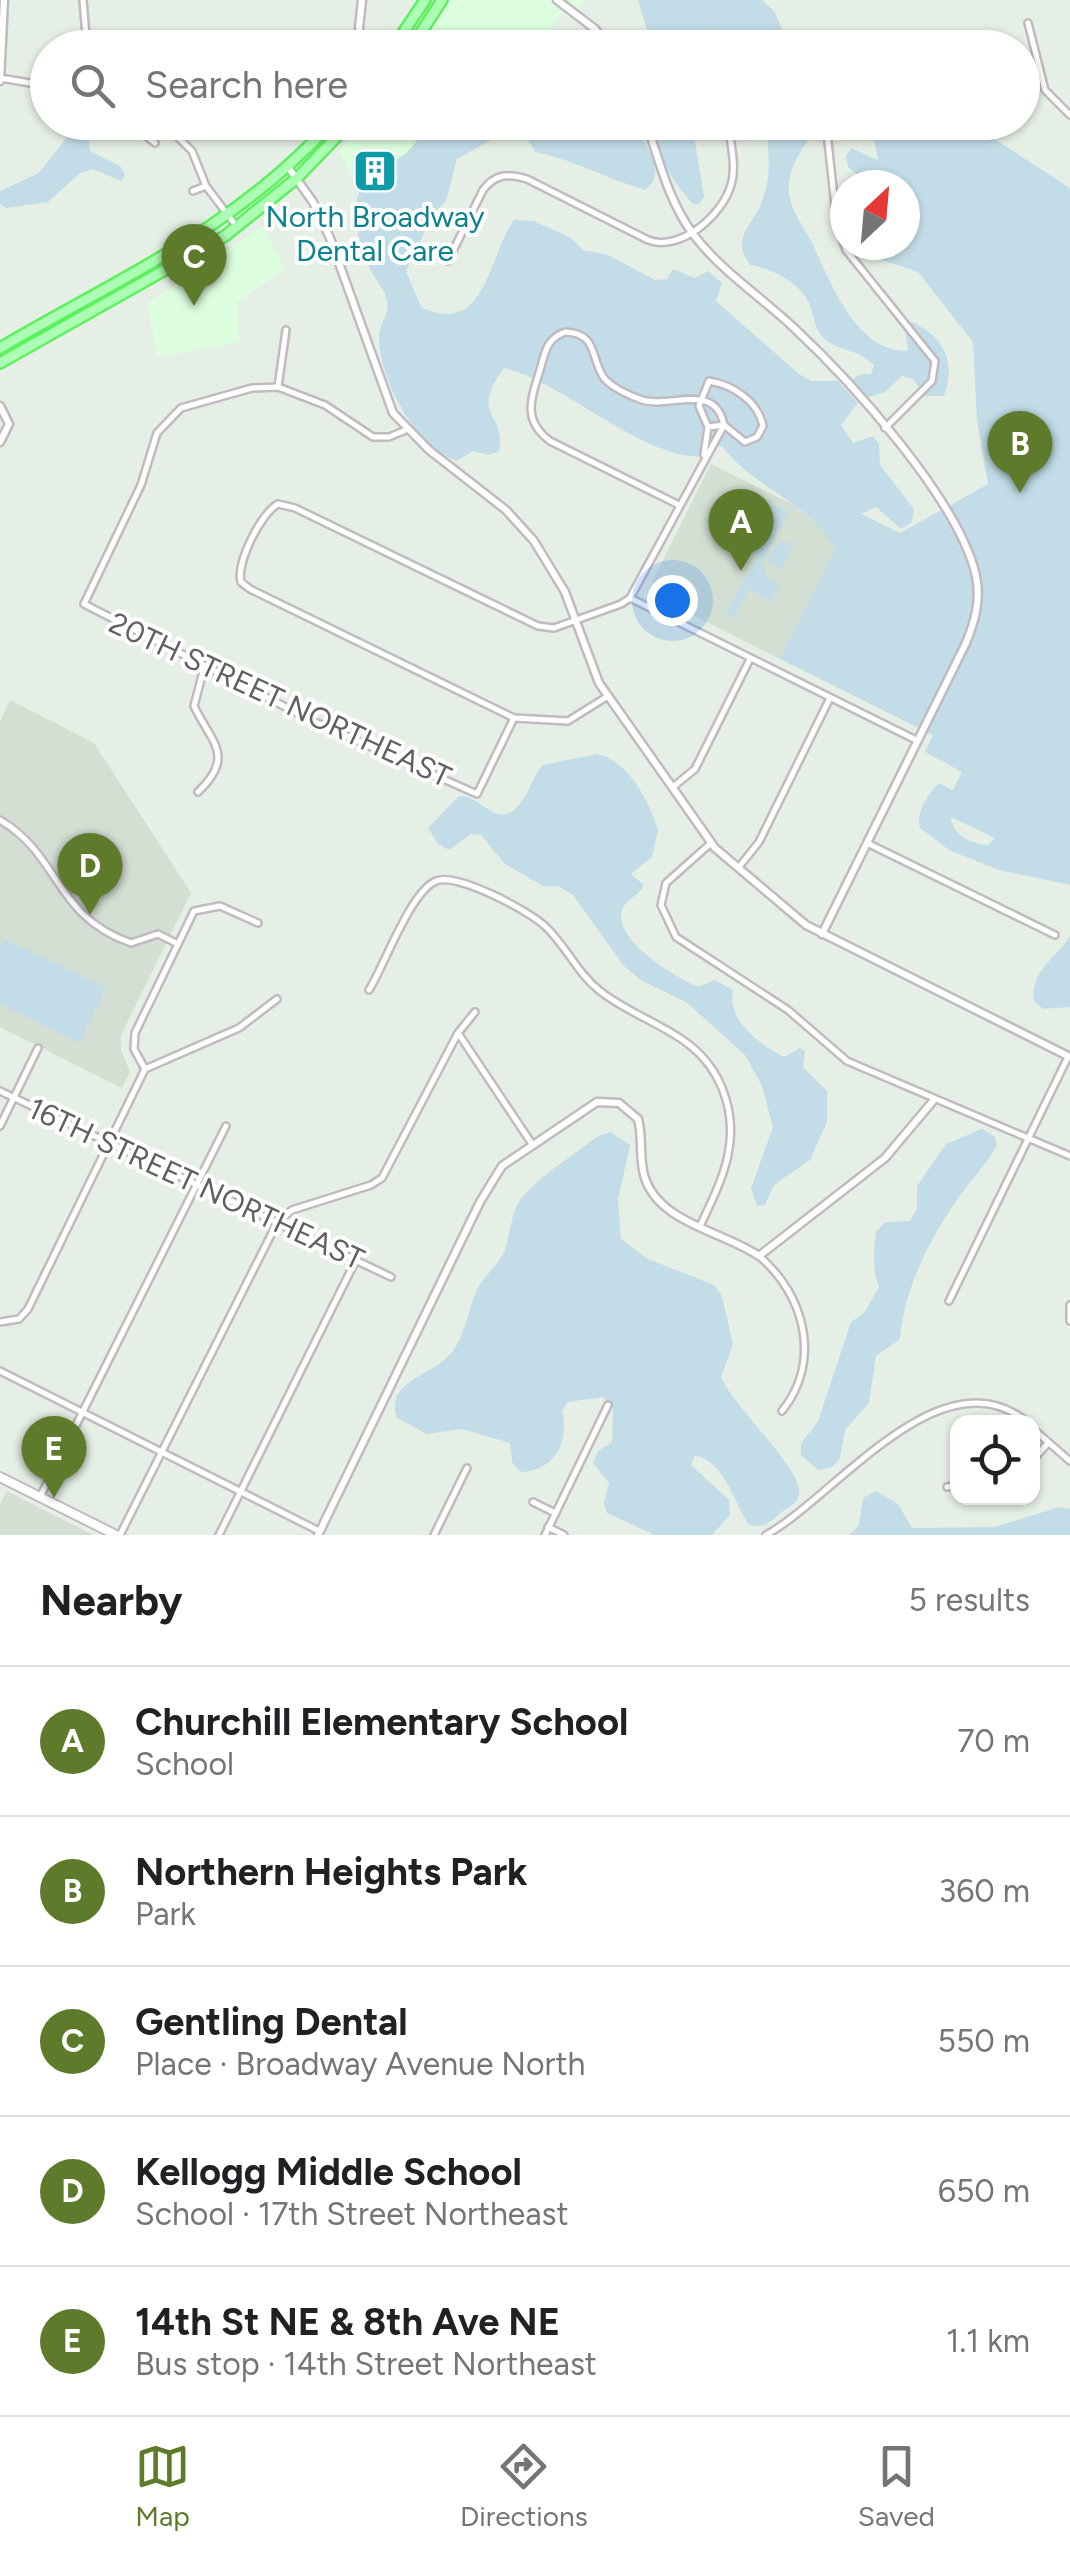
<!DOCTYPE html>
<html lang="en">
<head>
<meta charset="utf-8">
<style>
	:root { --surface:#fff; --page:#f2f2f2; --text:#202124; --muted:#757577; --line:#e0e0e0; --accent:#5d7b2b }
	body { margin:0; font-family:Figtree,sans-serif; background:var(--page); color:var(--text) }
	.controls { position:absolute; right:30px; bottom:30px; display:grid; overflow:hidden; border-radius:20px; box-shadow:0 2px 8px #0004 }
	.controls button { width:90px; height:90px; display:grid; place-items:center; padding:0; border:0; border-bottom:2px solid var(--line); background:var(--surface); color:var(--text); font:50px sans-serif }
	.compass { position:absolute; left:830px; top:170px; width:90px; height:90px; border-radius:50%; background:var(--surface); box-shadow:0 2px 8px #0004; rotate:26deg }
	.you { position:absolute; left:672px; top:600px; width:35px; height:35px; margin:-25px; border:8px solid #fff; border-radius:50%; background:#1a73e8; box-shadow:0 0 0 15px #1a73e833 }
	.badge { display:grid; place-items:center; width:65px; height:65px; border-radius:50%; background:var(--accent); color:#fff; font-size:32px; font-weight:700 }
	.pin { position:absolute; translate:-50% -82px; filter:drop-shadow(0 2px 5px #0008) }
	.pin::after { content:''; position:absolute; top:52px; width:35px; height:30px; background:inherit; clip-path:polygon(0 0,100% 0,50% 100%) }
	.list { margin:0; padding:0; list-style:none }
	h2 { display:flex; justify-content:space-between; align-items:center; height:130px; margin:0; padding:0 40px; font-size:42px }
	h2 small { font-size:32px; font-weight:400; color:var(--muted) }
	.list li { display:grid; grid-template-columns:65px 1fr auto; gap:30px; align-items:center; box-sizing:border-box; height:150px; padding:0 40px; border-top:2px solid var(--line) }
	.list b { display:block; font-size:38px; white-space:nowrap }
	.list p { margin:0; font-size:32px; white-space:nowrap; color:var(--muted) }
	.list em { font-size:32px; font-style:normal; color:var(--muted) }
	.icon { flex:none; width:55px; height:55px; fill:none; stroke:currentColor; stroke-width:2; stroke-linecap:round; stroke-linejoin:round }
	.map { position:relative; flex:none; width:1070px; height:1535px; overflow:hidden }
	.search { position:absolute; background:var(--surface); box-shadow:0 2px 8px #0004; left:30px; right:30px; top:30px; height:110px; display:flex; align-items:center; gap:25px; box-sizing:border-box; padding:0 35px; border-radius:55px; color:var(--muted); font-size:38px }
	.sheet { height:880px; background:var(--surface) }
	nav { display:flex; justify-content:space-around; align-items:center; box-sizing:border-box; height:140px; border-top:2px solid var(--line); background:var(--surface); font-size:28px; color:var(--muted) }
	nav a { display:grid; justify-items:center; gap:5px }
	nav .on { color:var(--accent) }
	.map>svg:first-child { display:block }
</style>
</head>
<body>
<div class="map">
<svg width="1070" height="1535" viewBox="0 0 1070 1535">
	<rect width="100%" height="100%" fill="#e6efe6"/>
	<!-- commercial -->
	<g fill="#dcfede">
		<path d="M450,0H585L572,18L562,12L541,47L419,48Z"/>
		<path d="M361,123H428L411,148L360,191L339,150Z"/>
		<path d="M263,226L285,269L237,302L239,342L158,357L147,304Z"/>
	</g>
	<!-- education -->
	<g fill="#d4dfd4">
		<path d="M711,464L792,504L825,530L835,550L780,659L647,592Z"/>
		<path d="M10,700L94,743L191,893L121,1035V1050L130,1072L122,1088L0,1027V722Z"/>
		<path d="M7,1491L93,1535H0V1505Z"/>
	</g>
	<!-- green -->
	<g fill="#c2dde7" fill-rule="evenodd">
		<path d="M638,0H762L774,11L790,47H754L747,37L712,29L692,47H652Z"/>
		<path d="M78,123H98L89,142L90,151L120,166L125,174L122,181L92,169L80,173L48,202L6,208L0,204V191L39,173Z"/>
		<path d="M428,123H591L645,142C653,159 663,177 645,190C607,179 572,159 535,152L521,128H513L457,159L446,201L433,215L406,271L421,307C486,339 488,255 514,220L534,221L571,238L583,250L608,255L655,280L667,279L673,269L695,278L708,271L722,283L716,301L799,374L811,381H838L858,403L841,425L853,443L873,436L879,444L880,465L914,509L912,522L901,529L876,507L861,514L900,533L988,484L977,420L973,342L918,272L876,258L862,245H905V185H869L848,167L846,156L851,148L878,160L871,123H987L996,140L1070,188V885L999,870L949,850L920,828C916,812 927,795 939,783L953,790L962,772L925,752L933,735L780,659L835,550C812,503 753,488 722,446H713L708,456C647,464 563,381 504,368C468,417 507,412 499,451L489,455L473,451L457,461C416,447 379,380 379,337C379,324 390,315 387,301C386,292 377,282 373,274C361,253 350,216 359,193C367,172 397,164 411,148C418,141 423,131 428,123ZM951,817L995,838L988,845C971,844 952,835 951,817Z"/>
		<path d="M655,123H692L704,197L699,204H693C674,184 652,151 655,123Z"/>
		<path d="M765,123H810L814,129C803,151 787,166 789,192C790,210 803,225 811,241C830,279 854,352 908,351L905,328L913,322C945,339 956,361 944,396H925L913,379L902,376L885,392L869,397L849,381L861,374H871L874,365C859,351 848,352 832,344C814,335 815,318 809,303C799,282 771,268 750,265C730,237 753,226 762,201C772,176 769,148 765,123Z"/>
		<path d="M763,500L788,512L761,565L767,568L764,576L780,584L770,603L750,588L734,618L725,614L759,556L740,546Z"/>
		<path d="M787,541L792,548L782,569L767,562L777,543Z"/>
		<path d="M597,754C629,761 649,801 658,830L652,857L631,874L644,885C638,898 622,900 621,915C620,944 676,978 699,987L714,980L733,990C727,1021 759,1044 784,1057L800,1048L805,1051L803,1067L827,1091V1122L810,1160L774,1185L765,1205L757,1206L751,1188L773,1127L762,1086L745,1055L686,1002L642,981L624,966L573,895L558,886H543L505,864L481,835L471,834L449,850L438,844L428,828L459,796C481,795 496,829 517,807C530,795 531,777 543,765Z"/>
		<path d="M1070,936V1007L1043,1009L1034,1001C1029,973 1056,958 1070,936Z"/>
		<path d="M5,939L106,988L79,1043L0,1004V949Z"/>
		<path d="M982,1129L995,1137L997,1145C988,1162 976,1174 965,1189C933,1231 904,1287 900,1339L876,1356L869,1403L845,1430L840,1458L832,1467L818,1470L801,1455V1444L818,1421L851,1322L864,1313L879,1287C872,1271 874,1249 876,1231L886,1222L910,1221L917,1209V1186L946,1144Z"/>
		<path d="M610,1132L630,1145L618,1200L621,1239L648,1259L714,1285L722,1296L733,1344L721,1377C734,1408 803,1469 799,1494C798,1503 790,1506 783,1511C772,1520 765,1529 749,1525C734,1503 726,1463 695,1455L691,1465L729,1500L730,1515L712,1535H655L607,1513L604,1503L609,1483L593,1463L598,1451L612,1442L613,1408L603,1397L568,1402L562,1411C570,1443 554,1471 520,1472L512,1462L510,1443L462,1429L427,1434L397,1418C383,1379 437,1377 455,1348C466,1330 468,1310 477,1290C483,1276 497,1267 504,1252C512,1233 509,1211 525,1194C544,1173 575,1154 598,1136Z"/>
		<path d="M876,1491L898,1504L912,1528L995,1527L1059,1507L1070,1509V1535H850L859,1525L863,1498Z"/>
	</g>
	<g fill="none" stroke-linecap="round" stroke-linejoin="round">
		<defs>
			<g id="minor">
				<path d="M83,0L87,48"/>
				<path d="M1028,23L1045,90L1070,115"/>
				<path d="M0,78L48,86"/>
				<path d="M128,122L155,143"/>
				<path d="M162,122L192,151L206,186L237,227"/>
				<path d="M827,133L837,224L846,250L935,361L932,381L885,428"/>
				<path d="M193,191L206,186"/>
				<path d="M448,261L483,190C495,174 508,173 527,179L648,240C680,252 722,216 731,185C737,166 730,142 728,122"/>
				<path d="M278,387L286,330"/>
				<path d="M406,430L389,437H373L325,405L278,387L252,388L181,408L157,433L141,485L84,604L313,721L477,794L514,718"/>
				<path d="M704,455L708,427L699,406L709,381C733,385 758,401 763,426L757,437L745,442L724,425L708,427"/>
				<path d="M630,598L918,741"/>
				<path d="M608,696L568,721L514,718L250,589L241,582C236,563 261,513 278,504L295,508L538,626L554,628L621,604L630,598L724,425C715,381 670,409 642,400C630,396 608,386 602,375C591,355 596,333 565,332C546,339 545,353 540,370C531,399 522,420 550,441L679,505"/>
				<path d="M673,787L695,769L750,659"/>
				<path d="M198,792C236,756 211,742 194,706L204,668"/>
				<path d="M0,820C61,856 54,916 131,943L158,934L178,944"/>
				<path d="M711,843L666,883L661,905L676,937L788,1010L847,1061L1070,1156"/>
				<path d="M867,843L1055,935"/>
				<path d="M739,867L759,842L830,698"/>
				<path d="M369,990C385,964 411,891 436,881C456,872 530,911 546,927C566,946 578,974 600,991C643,1025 699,1031 722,1088C743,1139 722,1180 700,1226"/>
				<path d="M458,1033L532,1144"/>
				<path d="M145,1069L134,1049L135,1033L194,911L220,906L258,923"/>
				<path d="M145,1069L239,1028L277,999"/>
				<path d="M0,1091L391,1277"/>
				<path d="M0,1126L38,1048"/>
				<path d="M759,1256C805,1295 822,1361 782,1411"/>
				<path d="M949,1301L1068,1057"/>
				<path d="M1070,1305V1321"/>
				<path d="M0,1322L19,1319L28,1309L145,1069"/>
				<path d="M0,1371L319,1531"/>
				<path d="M1032,1428L1070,1461"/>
				<path d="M1032,1461L1048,1443"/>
				<path d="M947,1487L958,1485"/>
				<path d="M40,1497L226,1126"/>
				<path d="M533,1502L555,1513"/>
				<path d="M548,1527L564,1535"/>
				<path d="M120,1535L278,1221L292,1210L371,1185L382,1178L458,1033L475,1012"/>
				<path d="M219,1535L356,1260"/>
				<path d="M434,1535L467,1468"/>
				<path d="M545,1535L608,1405"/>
				<path d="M766,1535C835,1497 942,1351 1027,1422"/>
			</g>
			<g id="tertiary">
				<path d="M362,0L359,28L364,48"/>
				<path d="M557,0L595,29L610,48"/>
				<path d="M0,81L4,0"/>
				<path d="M646,122C659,160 669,202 693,234C721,271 760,296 793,327C850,380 959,500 976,576C981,600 975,621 966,643L822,934"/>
				<path d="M288,167L313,202L330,238L393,413L429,450L506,510L534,541L565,592L599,683L715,848L806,925L1070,1057"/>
				<path d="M0,406L9,424L0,442"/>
				<path d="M318,1535L480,1202L502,1166L597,1102L619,1103L638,1119C643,1137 639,1157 644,1175C657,1223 723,1231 759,1256L885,1158L933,1101"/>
			</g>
			<path id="secondary" d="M0,1477L116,1535"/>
			<g id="primary">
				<path d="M393,48L425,0"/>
				<path d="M411,48L442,0"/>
				<path d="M0,348C121,277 235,229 332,122"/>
				<path d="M0,363L225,236L297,178L351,122"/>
			</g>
		</defs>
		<!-- minor casing -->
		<use href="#minor" stroke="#c1bac1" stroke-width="10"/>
		<!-- tertiary casing -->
		<use href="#tertiary" stroke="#c1bac1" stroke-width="11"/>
		<!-- secondary casing -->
		<use href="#secondary" stroke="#c2bbc3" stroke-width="12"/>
		<!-- primary casing -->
		<use href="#primary" stroke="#5ef05e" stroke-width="14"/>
		<!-- minor -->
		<use href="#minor" stroke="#fff" stroke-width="5"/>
		<!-- tertiary -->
		<use href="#tertiary" stroke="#fff" stroke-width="6"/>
		<!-- secondary -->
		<use href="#secondary" stroke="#fff" stroke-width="8"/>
		<!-- primary -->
		<use href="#primary" stroke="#acfeb5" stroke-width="9"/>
	</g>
	<!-- icons -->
	<defs>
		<symbol id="building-square" viewBox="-11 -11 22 22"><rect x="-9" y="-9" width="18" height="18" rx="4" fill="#0f9aa8" stroke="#fff"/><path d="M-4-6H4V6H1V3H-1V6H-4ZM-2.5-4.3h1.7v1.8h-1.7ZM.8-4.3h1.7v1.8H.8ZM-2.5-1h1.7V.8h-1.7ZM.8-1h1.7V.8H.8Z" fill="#fff"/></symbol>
	</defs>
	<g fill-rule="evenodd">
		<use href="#building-square" x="350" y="146" width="50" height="50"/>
	</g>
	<g text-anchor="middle" stroke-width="8" stroke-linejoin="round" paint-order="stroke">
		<!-- culture labels -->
		<g font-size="30" fill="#0d838f" stroke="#fff">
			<text x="375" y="227">North Broadway<tspan x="375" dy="34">Dental Care</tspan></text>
		</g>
		<!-- street labels -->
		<g font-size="30" fill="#645d66" stroke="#fff">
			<text transform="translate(280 700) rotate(25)" y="10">20TH STREET NORTHEAST</text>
			<text transform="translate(196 1184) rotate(25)" y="10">16TH STREET NORTHEAST</text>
		</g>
	</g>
</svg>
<div class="controls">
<button><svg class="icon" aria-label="locate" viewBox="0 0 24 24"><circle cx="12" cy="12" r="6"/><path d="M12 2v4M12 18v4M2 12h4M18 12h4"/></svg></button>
</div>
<svg class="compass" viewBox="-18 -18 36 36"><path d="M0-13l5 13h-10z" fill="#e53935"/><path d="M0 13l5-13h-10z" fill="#757577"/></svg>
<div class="you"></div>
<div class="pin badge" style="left:741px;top:571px">A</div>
<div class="pin badge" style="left:1020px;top:493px">B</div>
<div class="pin badge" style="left:194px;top:306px">C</div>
<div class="pin badge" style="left:90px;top:915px">D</div>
<div class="pin badge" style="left:54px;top:1498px">E</div>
<div class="search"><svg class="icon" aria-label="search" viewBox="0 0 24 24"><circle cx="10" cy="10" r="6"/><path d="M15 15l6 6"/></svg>Search here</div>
</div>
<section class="sheet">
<h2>Nearby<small>5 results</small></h2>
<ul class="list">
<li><span class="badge">A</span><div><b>Churchill Elementary School</b><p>School</p></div><em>70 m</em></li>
<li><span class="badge">B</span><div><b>Northern Heights Park</b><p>Park</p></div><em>360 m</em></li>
<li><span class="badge">C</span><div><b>Gentling Dental</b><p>Place · Broadway Avenue North</p></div><em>550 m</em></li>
<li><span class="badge">D</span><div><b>Kellogg Middle School</b><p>School · 17th Street Northeast</p></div><em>650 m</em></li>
<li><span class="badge">E</span><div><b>14th St NE &amp; 8th Ave NE</b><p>Bus stop · 14th Street Northeast</p></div><em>1.1 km</em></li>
</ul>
</section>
<nav>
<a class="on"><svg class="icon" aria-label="map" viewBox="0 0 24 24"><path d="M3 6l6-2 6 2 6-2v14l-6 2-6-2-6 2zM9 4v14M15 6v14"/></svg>Map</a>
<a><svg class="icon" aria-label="directions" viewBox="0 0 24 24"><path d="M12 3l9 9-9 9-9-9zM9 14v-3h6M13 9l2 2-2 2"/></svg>Directions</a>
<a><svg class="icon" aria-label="saved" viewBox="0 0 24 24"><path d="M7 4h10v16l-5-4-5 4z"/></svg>Saved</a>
</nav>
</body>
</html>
